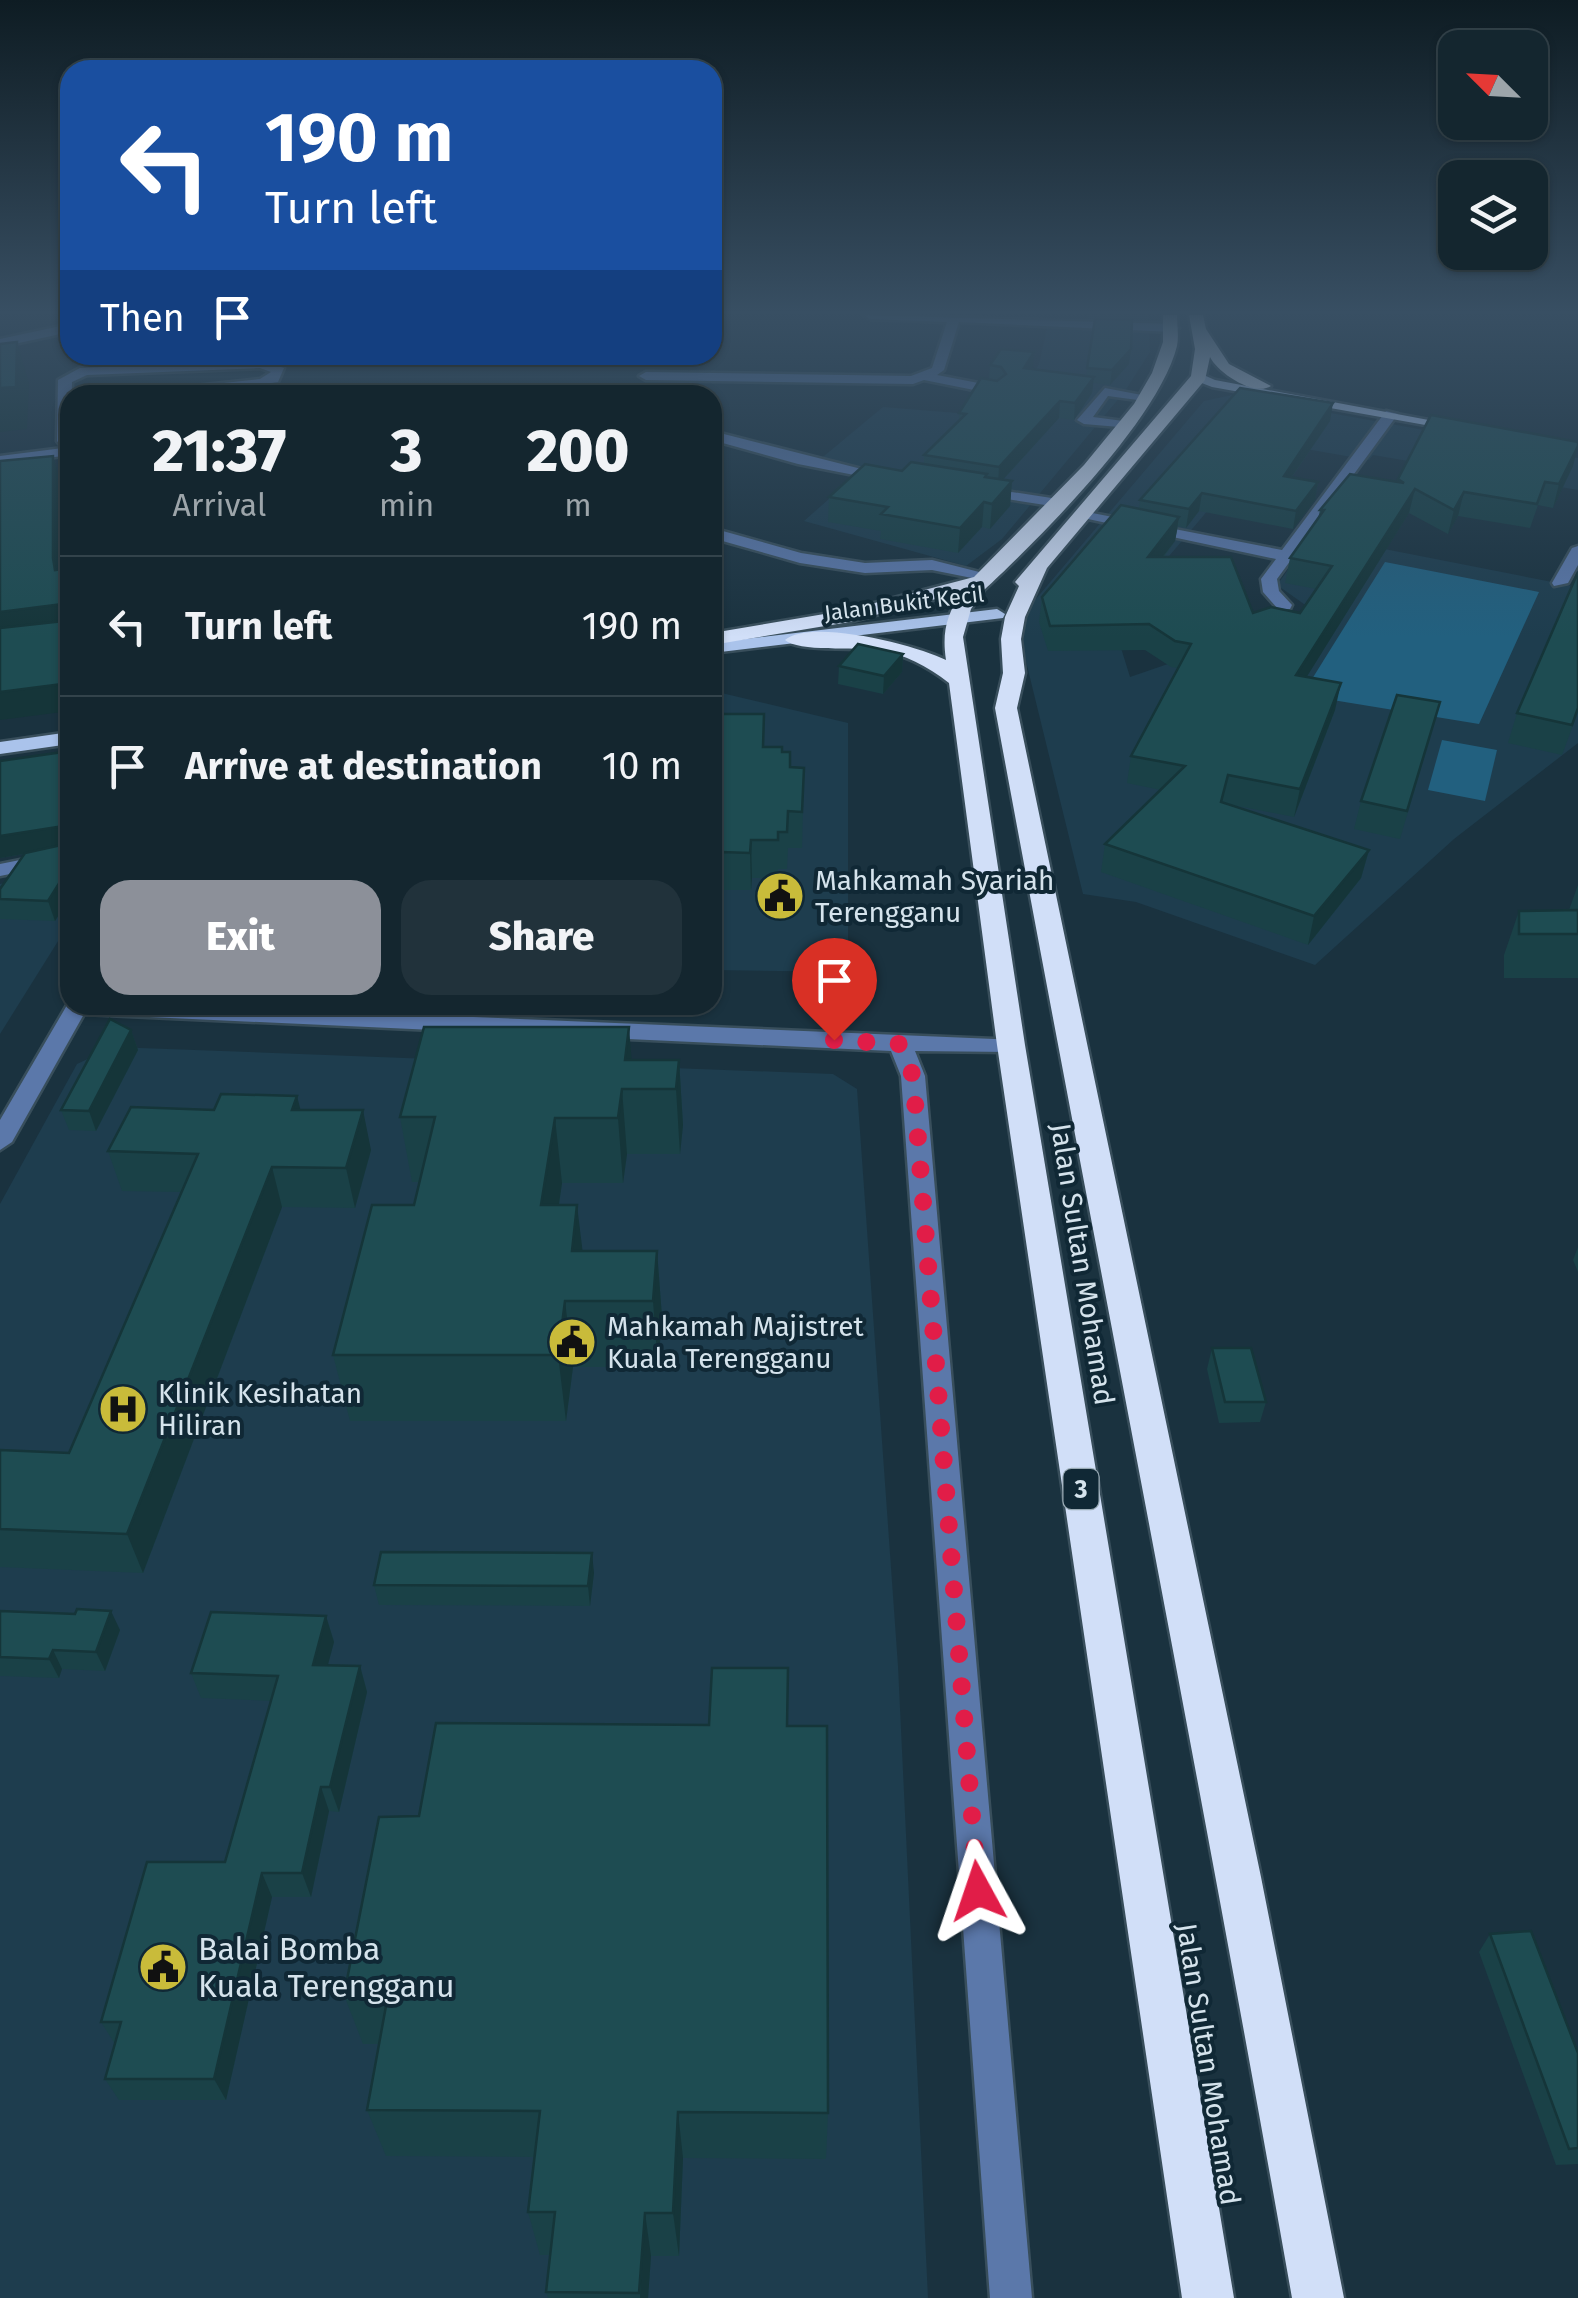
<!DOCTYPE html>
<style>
body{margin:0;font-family:"Fira Sans",sans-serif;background:#21323b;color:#f1f3f6;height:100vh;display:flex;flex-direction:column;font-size:38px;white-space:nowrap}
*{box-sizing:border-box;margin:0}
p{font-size:32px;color:#9da5aa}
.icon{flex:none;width:55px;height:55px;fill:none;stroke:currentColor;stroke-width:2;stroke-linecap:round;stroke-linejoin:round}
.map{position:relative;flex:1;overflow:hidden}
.panel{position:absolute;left:60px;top:385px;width:662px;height:630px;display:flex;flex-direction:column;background:#14262f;border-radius:30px;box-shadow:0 2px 8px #0004,0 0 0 2px #33434b}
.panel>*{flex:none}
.guide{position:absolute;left:60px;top:60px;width:662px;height:305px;border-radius:30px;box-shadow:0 2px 8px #0004,0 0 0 2px #33434b;background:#1a4fa0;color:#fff;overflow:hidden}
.needle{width:65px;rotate:294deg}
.controls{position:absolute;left:1438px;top:30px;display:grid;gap:20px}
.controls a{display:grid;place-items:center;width:110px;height:110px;border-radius:20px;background:#14262f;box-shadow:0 2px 8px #0004,0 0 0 2px #33434b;font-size:50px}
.pin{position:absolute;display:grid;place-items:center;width:85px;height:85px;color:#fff;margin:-102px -42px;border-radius:50% 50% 50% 0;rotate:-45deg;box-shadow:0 0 10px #0007}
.pin .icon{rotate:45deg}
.me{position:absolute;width:110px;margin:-55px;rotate:355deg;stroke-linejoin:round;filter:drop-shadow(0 0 8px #0008)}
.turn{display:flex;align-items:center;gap:35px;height:210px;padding:0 40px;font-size:45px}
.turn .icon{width:130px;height:130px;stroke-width:2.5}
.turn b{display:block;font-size:70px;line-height:85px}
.then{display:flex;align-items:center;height:95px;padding:0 40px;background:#0003;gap:20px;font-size:38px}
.eta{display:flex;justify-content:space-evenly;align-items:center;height:170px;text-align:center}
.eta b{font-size:60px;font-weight:800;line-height:70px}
.action{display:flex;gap:20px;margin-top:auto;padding:20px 40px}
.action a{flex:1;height:115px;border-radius:30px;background:#8c9099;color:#fff;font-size:40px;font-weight:800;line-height:115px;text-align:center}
.action a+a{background:#21323b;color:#f1f3f6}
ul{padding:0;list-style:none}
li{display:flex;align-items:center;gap:30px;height:140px;padding:0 40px;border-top:2px solid #33434b}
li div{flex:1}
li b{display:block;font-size:38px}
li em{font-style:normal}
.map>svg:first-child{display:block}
.built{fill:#1e3d4e}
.green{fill:#22607f}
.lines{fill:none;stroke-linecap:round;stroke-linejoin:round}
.minor-casing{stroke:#384e5b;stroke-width:5}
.major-casing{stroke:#384e5b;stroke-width:5}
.highway-casing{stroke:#384e5b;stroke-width:5}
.minor{fill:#5b78aa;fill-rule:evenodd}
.major{fill:#aac3eb;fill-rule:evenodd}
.highway{fill:#d1dff8;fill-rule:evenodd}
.wall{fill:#1a4147}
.shaded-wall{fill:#153539}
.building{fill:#1e4c52;stroke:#153539;stroke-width:2.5}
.route{stroke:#e11d48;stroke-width:18;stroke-dasharray:0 32.4}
.labels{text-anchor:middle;stroke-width:8;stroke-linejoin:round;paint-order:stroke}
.far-street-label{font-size:22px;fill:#d5e3ec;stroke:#102835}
.shield{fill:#102835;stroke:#9aabb5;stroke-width:2.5}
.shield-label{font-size:25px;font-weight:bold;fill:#d5e3ec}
.poi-label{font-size:28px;fill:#d5e3ec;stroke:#102835;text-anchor:start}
.street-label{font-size:28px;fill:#d5e3ec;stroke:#102835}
.near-poi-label{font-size:32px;fill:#d5e3ec;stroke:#102835;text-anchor:start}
</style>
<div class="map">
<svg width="1578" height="2298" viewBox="0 0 1578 2298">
<rect width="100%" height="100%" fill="#1a323f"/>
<g class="built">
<polygon points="1087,315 1148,315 1150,352 1125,391 1002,539 966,566 804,521 855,476 812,466 883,407 1007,417 1039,364 1049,320 1087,321"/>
<polygon points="1232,395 1578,458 1578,490 1373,455 1369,460 1266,442 1113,622 1130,677 1290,622 1311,609 1277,585 1313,535 1578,587 1578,743 1454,839 1315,965 1136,902 1083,894 1020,637 1024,618 1035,600 1204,401"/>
<polygon points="713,691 848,723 848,972 713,970"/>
<polygon points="70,869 70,922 0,1034 0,884"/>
<polygon points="113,1047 833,1074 857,1089 898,1666 928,2298 0,2298 0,1204 77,1064"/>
</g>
<g class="green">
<polygon points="1385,562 1539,592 1479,724 1302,695"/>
<polygon points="1442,740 1497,750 1485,801 1428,790"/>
</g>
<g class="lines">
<g class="minor-casing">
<g id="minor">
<polygon points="864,315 1173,324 1179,328 1173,332 959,322 944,370 937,375 999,387 1001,390 994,394 924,380 913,384 646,380 639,376 646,372 911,376 932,368 947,322 870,319"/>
<polygon points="70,324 70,332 0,347 0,339"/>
<polygon points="261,360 284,368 278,382 186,395 142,395 149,391 260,379 271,372 260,368 87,375 72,382 70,455 0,464 0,456 63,448 57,441 58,380 80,368"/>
<polygon points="1105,388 1152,397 1145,401 1108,396 1093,417 1131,422 1131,428 1084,424 1077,420"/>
<polygon points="1386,411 1398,414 1277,579 1279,591 1292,605 1290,609 1278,609 1263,592 1261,579 1276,559 1074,516 1082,511 1282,550"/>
<polygon points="712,431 897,478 890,482 798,464 712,440"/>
<polygon points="979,487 1058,499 1065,503 1058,507 974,494 974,488"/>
<polygon points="712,528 801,553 865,563 932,560 995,576 987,581 932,570 865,573 800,563 712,538"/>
<polygon points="1578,546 1578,565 1568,583 1554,586 1552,583 1572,548"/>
<polygon points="70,850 70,862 0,876 0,864"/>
<polygon points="70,1000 70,1005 188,1005 1019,1040 1023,1045 1011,1052 915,1051 925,1076 1032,2298 990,2298 901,1076 891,1051 84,1014 12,1142 0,1150 0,1120"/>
</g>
</g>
<g class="major-casing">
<g id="major">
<polygon points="1199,373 1215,380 1466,427 1459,431 1212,387 1194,380 1194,374"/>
<polygon points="997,609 1005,614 1003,618 712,653 712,643"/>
<polygon points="70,732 70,744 0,754 0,742"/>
</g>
</g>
<g class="highway-casing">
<g id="highway">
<path d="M1163,315H1177C1177,325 1179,336 1177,346C1159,419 1040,538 984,590L971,609L963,637L1025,1045L1234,2298H1182L997,1045L949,683C927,666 905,654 878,650C856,647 798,652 785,640C810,618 917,645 946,660C942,633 946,615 962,592L849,622L712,645V633L848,610L974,577L1084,465L1134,404L1152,373L1163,342Z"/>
<path d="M1189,315H1203L1206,329L1229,364L1271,386C1254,397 1218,373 1210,357L1205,380L1047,568L1025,617L1021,639L1025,673L1017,708L1261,1877L1344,2298H1292C1198,1767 1093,1238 995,708L1003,673L1001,639L1005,617L1019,586L1015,582L1191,376L1195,349Z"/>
</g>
</g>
<use href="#minor" class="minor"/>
<use href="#major" class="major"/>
<use href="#highway" class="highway"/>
</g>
<g class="wall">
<polygon points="1099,315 1132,315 1131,319 1099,318"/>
<polygon points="1095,319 1129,364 1110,385 1093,383 1092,393 1074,420 1059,418 1003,480 1012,481 1010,506 990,529 982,527 958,553 880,539 881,531 828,522 829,497 924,464 924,455 959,421 959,413 989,380 990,365 1086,376"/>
<polygon points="1330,421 1292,477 1318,482 1315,500 1293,529 1199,511 1186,528 1178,526 1175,541 1164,557 1253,613 1300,613 1316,589 1285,583 1290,558 1318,519 1320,510 1397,482 1398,479 1573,466 1553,508 1538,505 1530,528 1458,516 1448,534 1409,513 1306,677 1335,710 1294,817 1223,803 1369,850 1361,878 1308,945 1101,872 1105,844 1161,790 1127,783 1131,756 1178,668 1171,667 1145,650 1048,651 1039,622 1042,597 1139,509 1140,500"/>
<polygon points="1578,572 1578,712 1562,755 1508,743 1517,713"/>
<polygon points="903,654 902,672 883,694 838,684 839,666"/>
<polygon points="712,714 765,747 782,752 790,767 804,768 802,848 788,848 787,869 778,869 778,878 752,878 751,890 723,890"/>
<polygon points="1432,730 1400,839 1354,829 1361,801"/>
<polygon points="70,751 70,897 55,921 0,919 0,889 24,854 0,858 0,761"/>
<polygon points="1578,885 1578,978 1504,978 1504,955 1519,911 1569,910"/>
<polygon points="131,1030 138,1050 96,1131 69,1130 61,1110"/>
<polygon points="632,1060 679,1060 683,1125 680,1154 627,1154 623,1183 562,1183 559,1205 582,1251 657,1251 662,1317 658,1367 573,1367 566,1421 350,1421 333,1355 414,1205 419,1182 412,1182 400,1117"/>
<polygon points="214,1110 300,1110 371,1150 355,1208 282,1207 143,1573 0,1567 0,1450 69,1453 181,1192 122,1191 108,1151"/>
<polygon points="1578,1247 1578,1272 1573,1260"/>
<polygon points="1212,1348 1266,1402 1260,1422 1219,1423 1207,1369"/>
<polygon points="594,1573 590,1606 379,1605 374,1585"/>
<polygon points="0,1611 120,1630 105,1671 62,1669 59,1678 0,1676"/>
<polygon points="326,1616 334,1642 327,1666 360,1666 367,1692 339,1812 329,1811 311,1897 272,1897 226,2100 119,2100 105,2079 115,2044 101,2022 225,1862 271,1701 201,1698 191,1673"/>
<polygon points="788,1726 828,2113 826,2159 683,2158 679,2256 651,2256 648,2298 548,2298 546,2292 550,2255 540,2255 528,2212 534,2157 386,2156 367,2110 379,2044 363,2044 344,1995 419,1816"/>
<polygon points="1490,1934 1578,2053 1578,2164 1556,2165 1479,1952"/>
</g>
<g class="shaded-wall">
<polygon points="17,342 29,383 27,429 0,432 0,388"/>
<polygon points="1131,349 1129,364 1110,385 1112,370"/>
<polygon points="1034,352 1033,368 1023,385 1024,368"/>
<polygon points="1094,377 1092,393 1074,420 1075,403"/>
<polygon points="1060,401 1059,418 998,485 999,467"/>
<polygon points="1333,403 1330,421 1280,494 1284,476"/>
<polygon points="1578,446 1573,466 1553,508 1559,484"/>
<polygon points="53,456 60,480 60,583 63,595 53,558"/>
<polygon points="1012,481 1010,506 990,529 992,504"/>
<polygon points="1318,482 1315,500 1293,529 1296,511"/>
<polygon points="1415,489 1409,513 1291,702 1296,675"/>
<polygon points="1464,492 1458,516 1448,534 1454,510"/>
<polygon points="1202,493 1199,511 1186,528 1189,509"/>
<polygon points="984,502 982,527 958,553 960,528"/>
<polygon points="1179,517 1175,541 1144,581 1148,557"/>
<polygon points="62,604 70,630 0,639 0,612"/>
<polygon points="903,654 902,672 883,694 884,676"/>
<polygon points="70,683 70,711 0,720 0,692"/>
<polygon points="1341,683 1335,710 1294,817 1300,789"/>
<polygon points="70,781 70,842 63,782"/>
<polygon points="63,826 69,846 0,858 0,836"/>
<polygon points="751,840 752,878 751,890 750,853"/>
<polygon points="1369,850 1361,878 1308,945 1314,916"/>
<polygon points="722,852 723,890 712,963 712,916"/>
<polygon points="70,866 70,897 55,921 48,901"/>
<polygon points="629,1027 634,1089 625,1060"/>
<polygon points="131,1030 138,1050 96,1131 89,1111"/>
<polygon points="679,1060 683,1125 680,1154 676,1089"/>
<polygon points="622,1089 627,1154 623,1183 618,1118"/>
<polygon points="297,1096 307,1135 292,1110"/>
<polygon points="363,1110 371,1150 355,1208 346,1168"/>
<polygon points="555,1118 562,1183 549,1271 541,1205"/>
<polygon points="272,1167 282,1207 143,1573 127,1534"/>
<polygon points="577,1205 585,1271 572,1251"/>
<polygon points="657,1251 662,1317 658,1367 653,1301"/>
<polygon points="565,1301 573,1367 566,1421 558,1355"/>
<polygon points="592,1553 594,1573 590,1606 588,1586"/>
<polygon points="111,1611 120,1630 105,1671 96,1652"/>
<polygon points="326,1616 334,1642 321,1691 313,1665"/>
<polygon points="53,1650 62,1669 59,1678 49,1659"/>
<polygon points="360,1666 367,1692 339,1812 330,1787"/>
<polygon points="321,1787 329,1811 311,1897 302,1873"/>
<polygon points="262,1873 272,1897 226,2100 214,2079"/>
<polygon points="678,2112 683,2158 679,2256 673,2213"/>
<polygon points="645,2213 651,2256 648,2298 640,2298"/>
</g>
<g class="building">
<polygon points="1095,319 1132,320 1131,349 1112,370 1087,368"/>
<polygon points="17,342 16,387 0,388 0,344"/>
<polygon points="1001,349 1034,352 1024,368 1094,377 1075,403 1060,401 999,467 924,455 966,414 959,413 981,378 997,381 1006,374 1001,367 990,365"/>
<polygon points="1240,388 1333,403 1284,476 1318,482 1296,511 1202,493 1189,509 1140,500"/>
<polygon points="1431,415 1578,442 1578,446 1559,484 1545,482 1537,504 1464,492 1454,510 1415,489 1296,675 1341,683 1300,789 1228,775 1221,802 1369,850 1314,916 1105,844 1185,766 1131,756 1191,644 1175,641 1149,624 1050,626 1042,597 1121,505 1179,517 1148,557 1231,557 1253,613 1271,607 1300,613 1332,566 1290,558 1324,510 1320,510 1350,474 1404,483 1398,479"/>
<polygon points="53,456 53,558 55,570 70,568 70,683 0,692 0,628 63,621 66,608 62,604 0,612 0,461"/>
<polygon points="911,462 987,474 985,477 1012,481 992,504 984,502 960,528 881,514 888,507 829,497 865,464 902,471"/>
<polygon points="1578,572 1578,708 1572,725 1517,713"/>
<polygon points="858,644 903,654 884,676 839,666"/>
<polygon points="1397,695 1440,702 1407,811 1361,801"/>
<polygon points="712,714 764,714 763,747 782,747 782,752 790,752 790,767 804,768 802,812 788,811 787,832 778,832 778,840 751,840 750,853 722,852 712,916"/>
<polygon points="70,751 70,781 63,782 70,842 70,866 48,901 0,899 0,889 25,853 66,844 67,830 63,826 0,836 0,761"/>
<polygon points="1578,910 1578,934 1519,934 1519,911"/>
<polygon points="110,1019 131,1030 89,1111 61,1110"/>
<polygon points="424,1027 629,1027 625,1060 679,1060 676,1089 622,1089 618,1118 555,1118 541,1205 577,1205 572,1251 657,1251 653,1301 565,1301 558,1355 333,1355 372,1205 414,1205 435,1117 400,1117"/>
<polygon points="221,1094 297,1096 292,1110 363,1110 346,1168 272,1167 127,1534 0,1529 0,1450 69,1453 198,1154 108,1151 131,1107 214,1110"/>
<polygon points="1212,1348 1251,1348 1266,1402 1225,1402"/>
<polygon points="381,1552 592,1553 588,1586 374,1585"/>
<polygon points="77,1609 111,1611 96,1652 53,1650 49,1659 0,1657 0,1611 75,1614"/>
<polygon points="211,1612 326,1616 313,1665 360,1666 330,1787 321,1787 302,1873 262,1873 214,2079 105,2079 121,2022 101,2022 147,1862 225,1862 278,1676 191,1673"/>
<polygon points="712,1668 788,1668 787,1726 827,1726 828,2113 678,2112 673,2213 645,2213 639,2293 546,2292 555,2212 528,2212 540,2111 367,2110 388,1995 344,1995 379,1817 419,1816 436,1723 709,1725"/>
<polygon points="1531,1931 1578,2053 1578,2148 1569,2149 1490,1934"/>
</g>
<linearGradient id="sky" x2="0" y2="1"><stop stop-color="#0e1c23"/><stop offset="0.49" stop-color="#384f63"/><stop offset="1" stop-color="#384f63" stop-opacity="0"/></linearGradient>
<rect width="1578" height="637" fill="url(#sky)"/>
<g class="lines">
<polyline class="route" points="834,1040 900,1044 913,1076 978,1891"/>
</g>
<defs>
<g id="civic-disc" transform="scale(2.5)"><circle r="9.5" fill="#c9bb3a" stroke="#102835"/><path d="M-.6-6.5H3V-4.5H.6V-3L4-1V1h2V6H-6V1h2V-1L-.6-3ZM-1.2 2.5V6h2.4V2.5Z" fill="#111"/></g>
<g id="hospital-disc" transform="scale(2.5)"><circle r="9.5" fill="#c9bb3a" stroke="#102835"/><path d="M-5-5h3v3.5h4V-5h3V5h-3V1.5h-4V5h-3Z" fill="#111"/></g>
</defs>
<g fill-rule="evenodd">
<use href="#civic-disc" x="780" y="896"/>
<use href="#civic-disc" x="572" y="1342"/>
<use href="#hospital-disc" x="123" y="1409"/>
<use href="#civic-disc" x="163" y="1967"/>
</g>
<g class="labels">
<g class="far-street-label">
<text transform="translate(904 603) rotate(-7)" y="8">Jalan Bukit Kecil</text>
</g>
<rect class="shield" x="1063.5" y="1469" width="35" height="40" rx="8"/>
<g class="shield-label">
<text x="1081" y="1498">3</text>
</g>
<g class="poi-label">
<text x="815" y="890">Mahkamah Syariah<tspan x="815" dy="32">Terengganu</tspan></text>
<text x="607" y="1336">Mahkamah Majistret<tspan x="607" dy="32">Kuala Terengganu</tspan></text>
<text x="158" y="1403">Klinik Kesihatan<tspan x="158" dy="32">Hiliran</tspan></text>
</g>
<g class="street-label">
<text transform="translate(1083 1264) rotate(81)" y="10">Jalan Sultan Mohamad</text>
<text transform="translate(1209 2064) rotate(81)" y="10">Jalan Sultan Mohamad</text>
</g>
<g class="near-poi-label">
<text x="198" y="1960">Balai Bomba<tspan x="198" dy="37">Kuala Terengganu</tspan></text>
</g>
</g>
</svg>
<div class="controls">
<a><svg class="needle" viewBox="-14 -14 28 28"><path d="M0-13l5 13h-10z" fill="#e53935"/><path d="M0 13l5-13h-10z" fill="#9da5aa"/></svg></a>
<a><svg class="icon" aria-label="layers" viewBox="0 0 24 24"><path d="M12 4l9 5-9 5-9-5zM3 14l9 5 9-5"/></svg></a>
</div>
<div class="pin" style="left:834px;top:1040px;background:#d93025"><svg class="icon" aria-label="arrive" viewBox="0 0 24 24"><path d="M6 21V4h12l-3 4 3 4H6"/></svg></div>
<svg class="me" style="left:978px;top:1891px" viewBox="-20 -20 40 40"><path d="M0-17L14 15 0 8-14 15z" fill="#e11d48" stroke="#fff" stroke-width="4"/></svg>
<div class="guide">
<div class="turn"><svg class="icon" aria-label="left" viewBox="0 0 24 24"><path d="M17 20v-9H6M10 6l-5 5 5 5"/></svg><div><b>190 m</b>Turn left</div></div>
<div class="then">Then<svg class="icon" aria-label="arrive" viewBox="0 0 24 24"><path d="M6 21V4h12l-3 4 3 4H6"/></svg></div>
</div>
<section class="panel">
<div class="eta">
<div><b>21:37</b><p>Arrival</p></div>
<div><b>3</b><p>min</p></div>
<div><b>200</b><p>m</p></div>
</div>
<ul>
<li><svg class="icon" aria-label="left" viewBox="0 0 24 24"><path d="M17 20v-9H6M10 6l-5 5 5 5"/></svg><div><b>Turn left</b></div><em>190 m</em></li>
<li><svg class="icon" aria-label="arrive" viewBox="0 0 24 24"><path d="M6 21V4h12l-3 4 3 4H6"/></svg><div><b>Arrive at destination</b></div><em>10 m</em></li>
</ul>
<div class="action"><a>Exit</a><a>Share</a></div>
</section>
</div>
